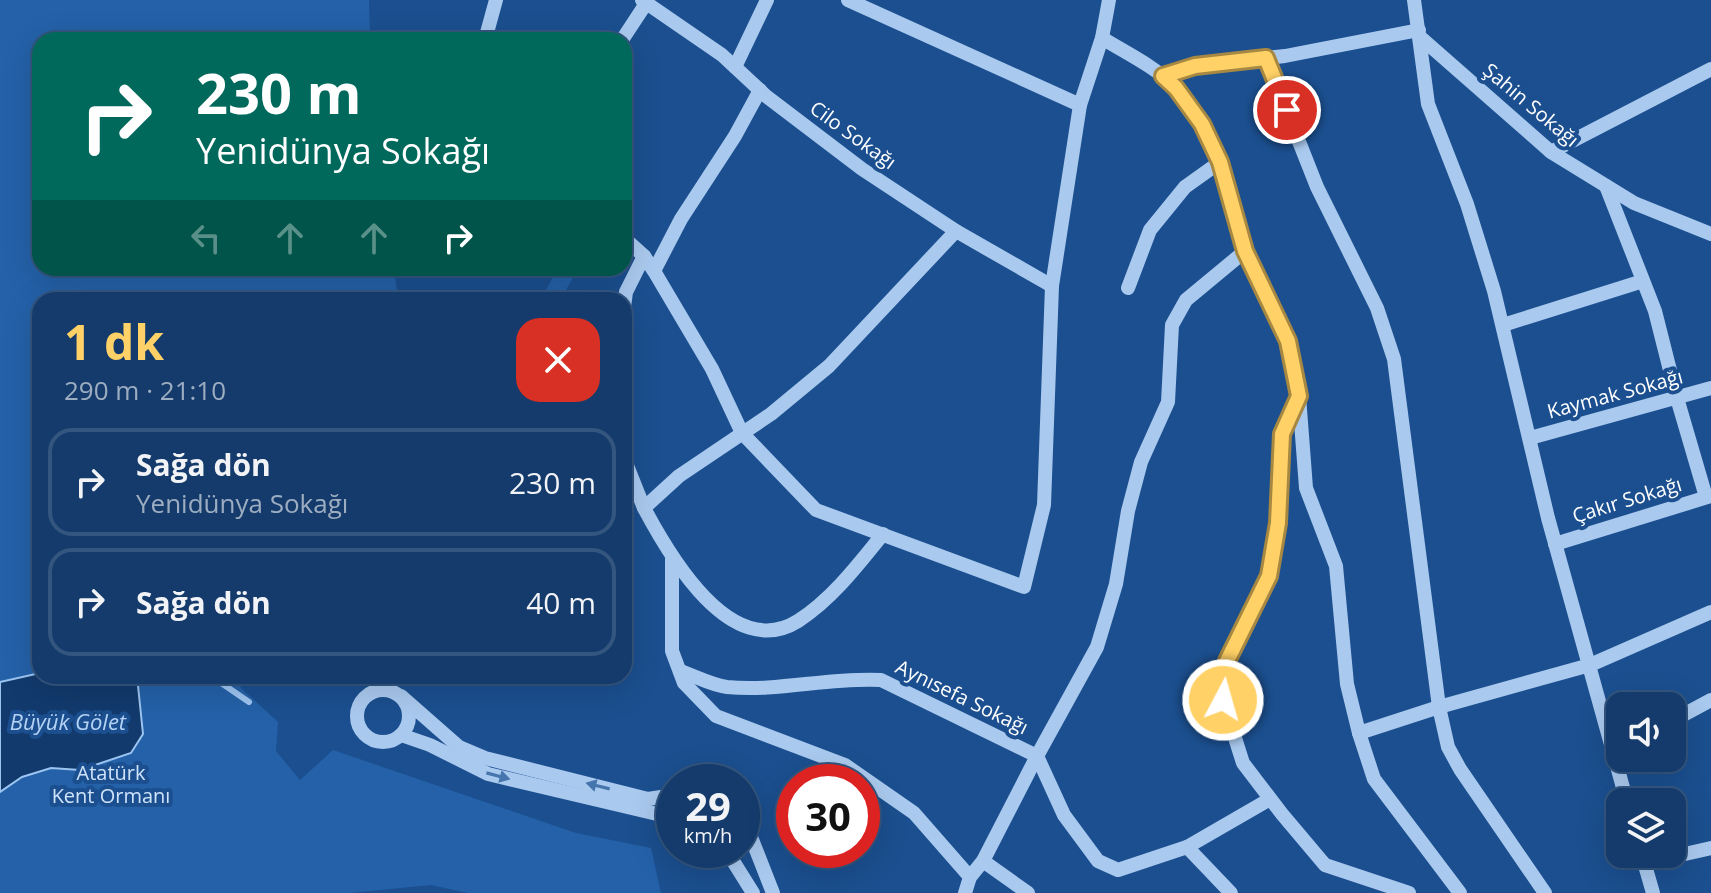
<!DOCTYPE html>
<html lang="tr">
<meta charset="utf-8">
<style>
body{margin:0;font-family:"Open Sans",sans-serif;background:#214673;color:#f1f3f6;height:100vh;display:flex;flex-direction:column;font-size:30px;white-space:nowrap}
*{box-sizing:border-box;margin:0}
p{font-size:26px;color:#9dadc1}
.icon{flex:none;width:44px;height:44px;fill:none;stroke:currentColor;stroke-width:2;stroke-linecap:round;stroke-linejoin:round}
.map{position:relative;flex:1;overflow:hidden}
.sheet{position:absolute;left:32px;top:292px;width:600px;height:392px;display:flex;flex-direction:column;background:#143b6b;border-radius:24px;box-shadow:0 8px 32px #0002,0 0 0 2px #33557e}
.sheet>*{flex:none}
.banner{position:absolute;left:32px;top:32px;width:600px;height:244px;border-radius:24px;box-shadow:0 8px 32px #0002,0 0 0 2px #33557e;background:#00695c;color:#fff;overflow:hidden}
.fabs{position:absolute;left:1606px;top:692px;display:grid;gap:16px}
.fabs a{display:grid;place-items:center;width:80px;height:80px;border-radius:16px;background:#143b6b;box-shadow:0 8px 32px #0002,0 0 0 2px #33557e;font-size:40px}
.speed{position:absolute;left:656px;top:764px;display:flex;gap:16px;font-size:40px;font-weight:700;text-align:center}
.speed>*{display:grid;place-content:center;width:104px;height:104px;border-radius:50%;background:#143b6b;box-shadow:0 8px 32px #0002,0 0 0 2px #33557e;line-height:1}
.speed small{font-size:20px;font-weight:400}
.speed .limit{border:12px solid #d22;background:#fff;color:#111}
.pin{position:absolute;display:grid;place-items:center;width:68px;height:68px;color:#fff;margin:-34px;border:4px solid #fff;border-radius:50%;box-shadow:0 2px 8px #0007}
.me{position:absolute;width:88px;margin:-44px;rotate:6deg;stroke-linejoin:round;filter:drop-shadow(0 0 6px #0008)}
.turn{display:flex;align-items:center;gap:28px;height:168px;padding:0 32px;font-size:36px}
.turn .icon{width:104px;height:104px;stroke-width:2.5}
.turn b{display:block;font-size:56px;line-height:68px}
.lanes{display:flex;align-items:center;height:76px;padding:0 32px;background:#0003;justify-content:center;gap:40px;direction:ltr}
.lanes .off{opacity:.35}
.round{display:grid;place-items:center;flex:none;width:84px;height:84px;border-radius:24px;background:#214673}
.headline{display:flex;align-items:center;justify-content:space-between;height:136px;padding:0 32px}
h1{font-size:48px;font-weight:700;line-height:60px;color:#ffd166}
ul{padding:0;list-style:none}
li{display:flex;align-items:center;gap:24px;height:108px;margin:0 16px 12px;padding:0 16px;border:4px solid #33557e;border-radius:24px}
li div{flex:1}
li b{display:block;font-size:30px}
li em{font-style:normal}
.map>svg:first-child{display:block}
.green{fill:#2461a8}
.water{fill:#123a6d;stroke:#9cc4f0;stroke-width:2}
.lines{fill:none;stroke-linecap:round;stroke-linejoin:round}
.stream{stroke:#9cc4f0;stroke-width:6}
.minor{stroke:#a9c9ee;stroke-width:14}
.oneway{fill:#4674ac}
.route-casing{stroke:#a68842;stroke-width:20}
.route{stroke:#ffd166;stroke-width:14}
.labels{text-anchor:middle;stroke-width:8;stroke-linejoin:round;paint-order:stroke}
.street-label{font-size:20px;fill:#fff;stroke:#1b4f8f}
.park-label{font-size:20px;fill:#cfe3fa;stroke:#1b4f8f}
.water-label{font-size:22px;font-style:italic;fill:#b5d3f5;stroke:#1b4f8f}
</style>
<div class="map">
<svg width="1711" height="893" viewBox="0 0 1711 893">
<rect width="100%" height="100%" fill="#1b4f8f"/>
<g class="green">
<polygon points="0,0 369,0 370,40 40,40 40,268 394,268 398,300 40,300 40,676 258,676 240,687 278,722 276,751 300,780 333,750 576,833 651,848 661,893 468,893 431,885 350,893 0,893"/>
<polygon points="556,271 573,278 560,300 541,300"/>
</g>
<polygon class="water" points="40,673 40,676 137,676 143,734 131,753 80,770 51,768 22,777 0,792 0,682"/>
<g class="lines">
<polyline class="stream" points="211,676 249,702"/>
<g class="minor">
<polyline points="642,0 722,55 766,96 862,169 956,231 1052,286"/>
<path d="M848,0L1080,105L1102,38C1126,53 1154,66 1174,86C1217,130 1228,195 1245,251L1186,300L1172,325L1168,402L1141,462L1128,511L1116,584L1097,647L1037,756L983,861L970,877L965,893"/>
<polyline points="1414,0 1428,104 1467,204 1494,291 1548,518 1627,802"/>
<polyline points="1420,37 1551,152 1634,203 1711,234"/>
<polyline points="1102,38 1109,0"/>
<polyline points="485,40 496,0"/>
<polyline points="622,40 647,2"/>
<polyline points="1266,58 1317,187 1377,308 1394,359 1439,707 1590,665 1711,612"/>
<polyline points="735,67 767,0"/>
<polyline points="1163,76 1195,66 1285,56 1419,30"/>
<polyline points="1551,152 1711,69"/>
<polyline points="1606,186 1655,311 1677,398 1706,497"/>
<polyline points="624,238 644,256 654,271 712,369 742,433 816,510 1024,587 1044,505 1052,286 1080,105"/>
<polyline points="1245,251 1288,341 1299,396 1306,488 1336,566 1347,684 1359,733 1439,707 1448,747 1460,769 1545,893"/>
<polyline points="654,271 681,219 735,136 760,90"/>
<polyline points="1128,288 1150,230 1185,187 1220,162"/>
<polyline points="624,307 626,292 644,256"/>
<polyline points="1503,325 1643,281"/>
<polyline points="1298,400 1282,434 1278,523 1269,576 1227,661 1223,700 1243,763 1282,814 1325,865 1409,893"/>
<polyline points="1530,438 1711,388"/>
<polyline points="624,458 644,508"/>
<path d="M883,534C858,565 832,599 798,621C731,663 669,555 644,508L679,476L771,414L829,366L956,231"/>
<polyline points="1555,544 1711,496"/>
<polyline points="672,559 672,651 684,683 716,716 845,765 914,813 970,877"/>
<path d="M680,671C695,676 711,685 727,687C778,692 830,677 881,680L1037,756L1064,815L1098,861L1118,870L1187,847L1231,893"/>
<circle cx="383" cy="716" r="26"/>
<polyline points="401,696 459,747 485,758 648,799 674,795"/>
<polyline points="1672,721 1711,700"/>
<polyline points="1359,733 1374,779 1460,893"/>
<polyline points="401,735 430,745 488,774 674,818"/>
<polyline points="742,814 773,893"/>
<polyline points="1187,847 1270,799"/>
<polyline points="723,850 733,861 753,893"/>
<polyline points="1642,855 1653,893"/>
<polyline points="983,861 1028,893"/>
<polyline points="1645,863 1711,848"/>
</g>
</g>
<defs><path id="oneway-solid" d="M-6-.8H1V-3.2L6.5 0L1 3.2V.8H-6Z" transform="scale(2)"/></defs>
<g class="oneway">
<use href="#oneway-solid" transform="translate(498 776) rotate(15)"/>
<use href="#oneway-solid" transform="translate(598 786) rotate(-166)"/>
</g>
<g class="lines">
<g class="route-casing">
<polyline id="route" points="1223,700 1227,661 1269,576 1278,523 1282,434 1299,396 1288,341 1245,251 1220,162 1202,124 1176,88 1163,76 1195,66 1266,58 1287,110"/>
</g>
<use href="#route" class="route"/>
</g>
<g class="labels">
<g class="street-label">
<text transform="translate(1531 105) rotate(40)" y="7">Şahin Sokağı</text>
<text transform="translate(853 135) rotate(36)" y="7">Cilo Sokağı</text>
<text transform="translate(1615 394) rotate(-15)" y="7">Kaymak Sokağı</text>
<text transform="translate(1627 500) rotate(-17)" y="7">Çakır Sokağı</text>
<text transform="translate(962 697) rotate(26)" y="7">Aynısefa Sokağı</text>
</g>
<g class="park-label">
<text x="111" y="780">Atatürk<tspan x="111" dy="23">Kent Ormanı</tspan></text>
</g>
<g class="water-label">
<text x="68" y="730">Büyük Gölet</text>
</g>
</g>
</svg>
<div class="fabs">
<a><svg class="icon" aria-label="sound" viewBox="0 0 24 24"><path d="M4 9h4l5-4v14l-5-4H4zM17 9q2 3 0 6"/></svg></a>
<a><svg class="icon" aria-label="layers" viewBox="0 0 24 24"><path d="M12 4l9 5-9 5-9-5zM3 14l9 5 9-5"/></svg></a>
</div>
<div class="speed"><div>29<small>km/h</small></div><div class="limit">30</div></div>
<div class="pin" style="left:1287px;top:110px;background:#d93025"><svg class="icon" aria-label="arrive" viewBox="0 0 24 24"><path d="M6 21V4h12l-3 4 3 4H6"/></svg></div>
<svg class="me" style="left:1223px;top:700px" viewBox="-20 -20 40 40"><circle r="17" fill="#ffd166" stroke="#fff" stroke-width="3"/><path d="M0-11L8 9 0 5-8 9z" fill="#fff"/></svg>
<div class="banner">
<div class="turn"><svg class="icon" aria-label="right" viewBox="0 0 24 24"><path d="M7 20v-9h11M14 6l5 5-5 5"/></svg><div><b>230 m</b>Yenidünya Sokağı</div></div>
<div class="lanes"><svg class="icon off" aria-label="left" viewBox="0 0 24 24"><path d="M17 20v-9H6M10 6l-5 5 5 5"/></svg><svg class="icon off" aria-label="ahead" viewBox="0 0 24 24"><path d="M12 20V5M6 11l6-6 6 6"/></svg><svg class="icon off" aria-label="ahead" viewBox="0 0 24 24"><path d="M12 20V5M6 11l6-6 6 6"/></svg><svg class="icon" aria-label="right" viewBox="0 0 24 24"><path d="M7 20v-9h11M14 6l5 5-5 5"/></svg></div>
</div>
<section class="sheet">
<div class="headline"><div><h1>1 dk</h1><p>290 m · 21:10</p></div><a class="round" style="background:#d93025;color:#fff"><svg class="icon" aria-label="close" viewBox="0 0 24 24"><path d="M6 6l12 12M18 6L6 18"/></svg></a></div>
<ul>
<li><svg class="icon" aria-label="right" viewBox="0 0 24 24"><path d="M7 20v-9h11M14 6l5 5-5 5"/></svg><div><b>Sağa dön</b><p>Yenidünya Sokağı</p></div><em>230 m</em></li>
<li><svg class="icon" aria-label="right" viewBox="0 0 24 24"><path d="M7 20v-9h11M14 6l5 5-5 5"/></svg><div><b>Sağa dön</b></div><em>40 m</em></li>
</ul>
</section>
</div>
